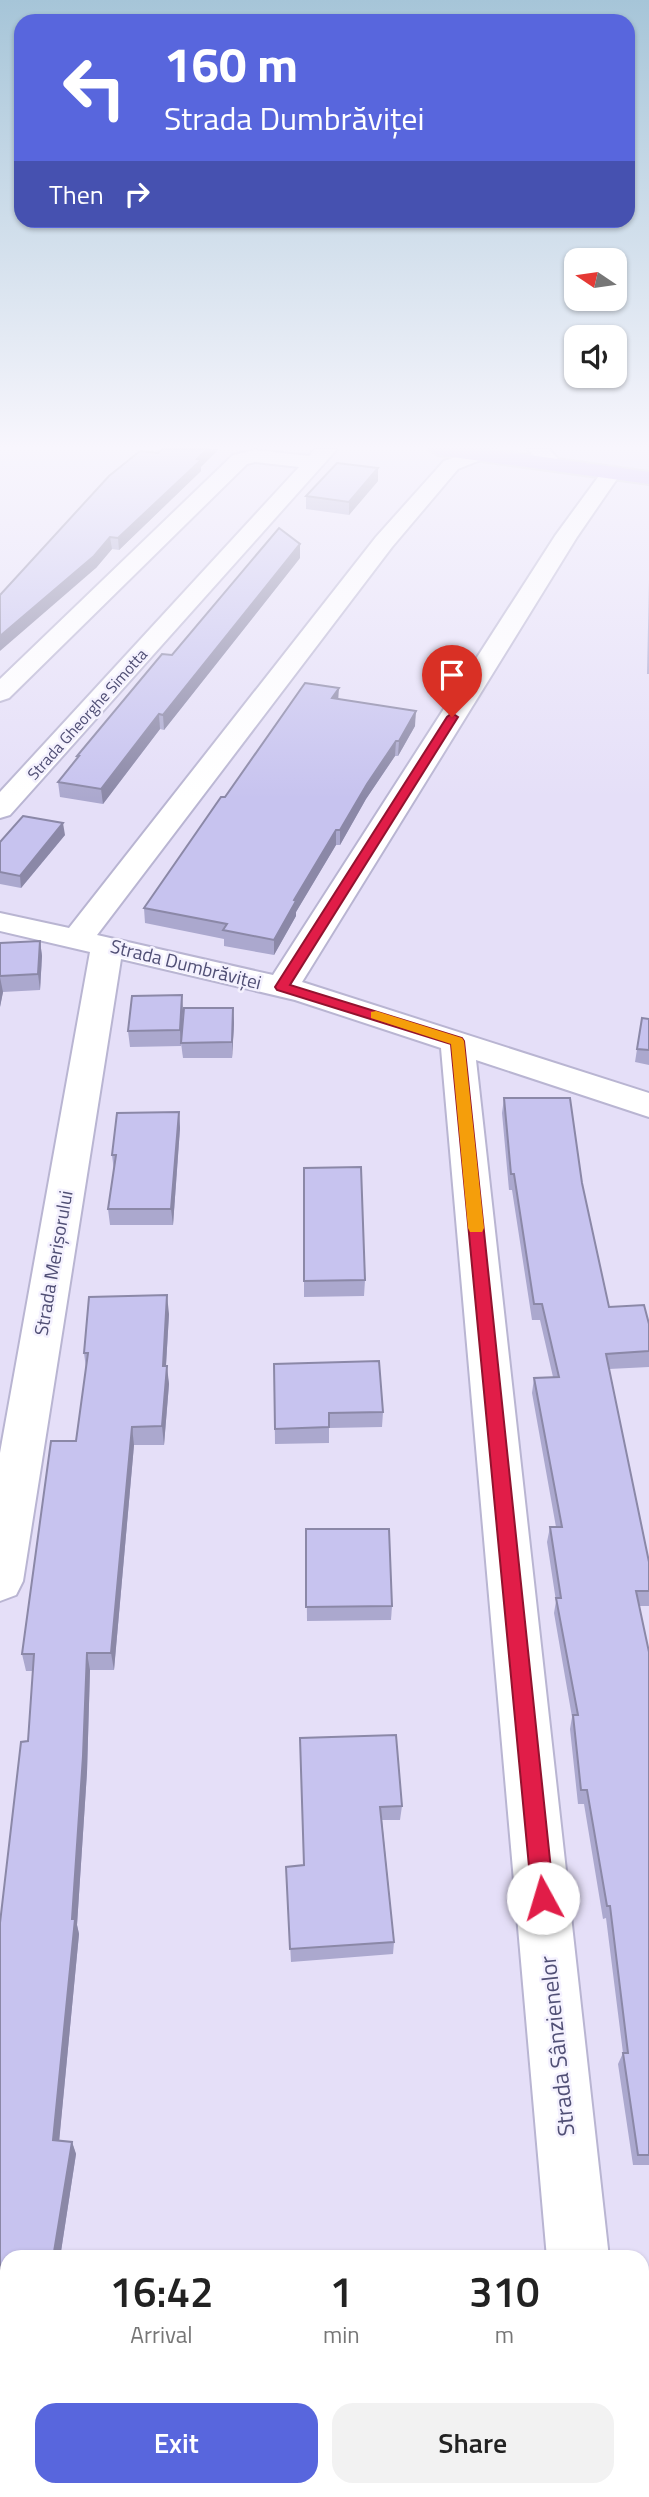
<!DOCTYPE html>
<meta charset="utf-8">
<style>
body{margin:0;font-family:"Titillium Web",sans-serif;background:#f2f2f2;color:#222;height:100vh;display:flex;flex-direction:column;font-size:26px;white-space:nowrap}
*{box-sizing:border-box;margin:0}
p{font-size:23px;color:#767676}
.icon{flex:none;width:38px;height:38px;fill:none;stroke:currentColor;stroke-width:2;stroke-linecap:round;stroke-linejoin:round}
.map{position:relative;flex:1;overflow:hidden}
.panel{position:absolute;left:0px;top:2250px;width:649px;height:247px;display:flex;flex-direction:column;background:#fff;border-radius:21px 21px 0 0;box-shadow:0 2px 5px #0004}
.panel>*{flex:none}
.banner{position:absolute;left:14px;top:14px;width:621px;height:214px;border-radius:21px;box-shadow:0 2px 5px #0004;background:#5866dd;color:#fff;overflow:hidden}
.needle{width:46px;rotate:283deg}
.tools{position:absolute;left:564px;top:248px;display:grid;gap:14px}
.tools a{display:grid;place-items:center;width:63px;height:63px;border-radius:14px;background:#fff;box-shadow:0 2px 5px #0004;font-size:35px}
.pin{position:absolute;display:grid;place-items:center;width:60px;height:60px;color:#fff;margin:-72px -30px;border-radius:50% 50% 50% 0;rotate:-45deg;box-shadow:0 0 7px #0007}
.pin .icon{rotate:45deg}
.me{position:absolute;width:77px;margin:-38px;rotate:354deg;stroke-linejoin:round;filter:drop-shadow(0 0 5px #0008)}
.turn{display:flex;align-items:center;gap:24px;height:147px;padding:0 35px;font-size:32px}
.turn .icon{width:91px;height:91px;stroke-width:2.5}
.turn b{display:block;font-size:49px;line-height:60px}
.then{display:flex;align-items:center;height:66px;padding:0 35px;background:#0003;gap:14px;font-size:26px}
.eta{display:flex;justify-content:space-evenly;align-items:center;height:119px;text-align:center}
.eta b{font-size:42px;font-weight:600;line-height:49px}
.cta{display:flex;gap:14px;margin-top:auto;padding:14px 35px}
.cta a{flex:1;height:80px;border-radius:21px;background:#5866dd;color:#fff;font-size:28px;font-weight:600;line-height:80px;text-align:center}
.cta a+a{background:#f2f2f2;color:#222}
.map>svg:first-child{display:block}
.residential{fill:#e5dff8;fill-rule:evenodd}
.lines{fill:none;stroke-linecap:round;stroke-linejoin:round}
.minor-casing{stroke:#b9b5d2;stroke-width:4}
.major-casing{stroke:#cacad6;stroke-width:4}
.minor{fill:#fff;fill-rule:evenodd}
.major{fill:#bfa7f5;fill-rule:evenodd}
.wall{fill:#aba8ce}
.shaded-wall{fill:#8b88a7}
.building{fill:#c7c3ef;stroke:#8b88a7;stroke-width:2}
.route{fill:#e11d48;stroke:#92132f;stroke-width:2}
.slow{fill:#f59e0b}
.labels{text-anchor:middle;stroke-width:5;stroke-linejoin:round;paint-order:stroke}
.far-street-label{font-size:16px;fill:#504f75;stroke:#f4f1fe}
.street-label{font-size:19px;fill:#504f75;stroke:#f4f1fe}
.near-street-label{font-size:23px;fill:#504f75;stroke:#f4f1fe}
</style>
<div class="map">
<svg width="649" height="2497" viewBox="0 0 649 2497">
<rect width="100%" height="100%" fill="#efeafb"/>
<path class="residential" d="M0,449H649V2497H0ZM7,2258H642V2490H7Z"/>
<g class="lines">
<g class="minor-casing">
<g id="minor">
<polygon points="315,449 337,449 10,815 0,818 0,792 299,467 255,462 247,464 9,698 0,701 0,679 233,455 255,450 309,456"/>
<polygon points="478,449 486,455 483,459 458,469 392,547 97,935 273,975 555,536 604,469 618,469 621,473 577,537 302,982 649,1093 649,1117 476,1060 609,2258 547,2258 441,1048 295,1000 121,959 23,1581 16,1595 0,1601 0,1453 90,952 0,931 0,913 69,928 376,537 444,461"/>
<polygon points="527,449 549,449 564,466 561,470 547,470"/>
<polygon points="0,2390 7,2392 7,2458 0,2456"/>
<polygon points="190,2490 277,2490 280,2497 192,2497"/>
<polygon points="568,2490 635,2490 636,2497 568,2497"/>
</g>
</g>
<g class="major-casing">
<polygon id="major" points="428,449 486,449 649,472 649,484 438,455"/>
</g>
<use href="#minor" class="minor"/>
<use href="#major" class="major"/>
</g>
<g class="wall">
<polygon points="201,467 201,471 119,550 112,549 96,568 0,595"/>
<polygon points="378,468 378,481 349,515 306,509 306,496"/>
<polygon points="300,558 164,730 160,729 103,804 60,797 58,782 77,759 77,756 172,655"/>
<polygon points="649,579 649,674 647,674"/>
<polygon points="338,699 415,726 398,756 395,756 366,799 340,845 336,845 296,912 296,916 274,955 224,946 224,939 145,923 144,908 225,797"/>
<polygon points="65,835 21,888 0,884 0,842"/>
<polygon points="40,941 42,956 40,990 3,992 0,1007 0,943"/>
<polygon points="233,1008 234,1023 232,1058 183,1058 181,1043"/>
<polygon points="183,1011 181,1046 130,1047 128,1031"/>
<polygon points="642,1018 649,1019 649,1065 635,1062"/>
<polygon points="504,1098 582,1183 609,1307 649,1324 649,1367 609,1369 649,1562 649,1606 639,1606 649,1652 649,2165 633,2165 618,2064 623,2053 606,1918 603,1919 584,1804 578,1804 570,1729 572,1717 554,1613 556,1601 547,1542 550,1527 556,1527 532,1393 534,1378 553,1377 540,1320 532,1320 512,1190 509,1190 502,1113"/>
<polygon points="179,1112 180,1128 173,1225 110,1225 108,1209 114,1171 112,1155"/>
<polygon points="304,1168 365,1280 364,1296 304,1297"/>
<polygon points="169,1314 166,1366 169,1384 164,1445 134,1445 114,1670 90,1670 87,1772 77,1925 79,1934 59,2141 72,2142 76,2154 60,2258 7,2258 7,2355 0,2355 0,1923 28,1741 33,1671 26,1671 22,1654 76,1441 86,1368 84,1353"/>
<polygon points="274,1364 383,1412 382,1427 329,1428 329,1443 275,1444"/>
<polygon points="306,1529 392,1606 391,1620 307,1621"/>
<polygon points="300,1738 402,1806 400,1820 382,1820 394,1942 393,1954 291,1962 286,1867 304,1865"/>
</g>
<g class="shaded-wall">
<polygon points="207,449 219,449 201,467 201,471 119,550 118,538"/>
<polygon points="378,468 378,481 349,515 349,502"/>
<polygon points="110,537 112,549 96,568 0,651 0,636"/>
<polygon points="300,544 300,558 164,730 163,715"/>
<polygon points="339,688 338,702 332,698"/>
<polygon points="416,711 415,726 398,756 399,741"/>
<polygon points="159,714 160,729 103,804 101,789"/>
<polygon points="396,741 395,756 366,799 340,845 340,830 367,784"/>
<polygon points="63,823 65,835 21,888 20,876"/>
<polygon points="336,830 336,845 296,912 296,916 274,955 274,940 294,900"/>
<polygon points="40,941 42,956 40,990 38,974"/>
<polygon points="0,977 3,992 0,1007"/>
<polygon points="182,995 183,1011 181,1046 180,1030"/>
<polygon points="233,1008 234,1023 232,1058 232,1042"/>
<polygon points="179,1112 180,1128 173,1225 171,1209"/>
<polygon points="167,1295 169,1314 165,1381 167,1366 169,1384 164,1445 162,1426 163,1366"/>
<polygon points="132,1427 134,1445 114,1670 111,1653"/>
<polygon points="87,1653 90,1670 87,1772 77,1925 79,1934 58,2153 53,2140"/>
<polygon points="72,2142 76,2154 60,2258 53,2258"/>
</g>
<g class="building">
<polygon points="162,449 207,449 197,459 201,460 118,538 110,537 94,556 0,636 0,595 109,476 140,451 158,453"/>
<polygon points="337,463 378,468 349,502 306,496"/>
<polygon points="279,528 300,544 163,715 159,714 101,789 58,782 79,756 77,756 162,654 172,655"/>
<polygon points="305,683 339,688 332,698 416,711 399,741 396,741 367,784 340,830 336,830 294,900 296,901 274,940 223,930 227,924 144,908 221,797 225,797"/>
<polygon points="23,816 63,823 20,876 0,872 0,842"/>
<polygon points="40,941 38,974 0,976 0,943"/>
<polygon points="182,995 180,1030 128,1031 132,996"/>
<polygon points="184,1008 233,1008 232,1042 181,1043"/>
<polygon points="642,1018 649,1019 649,1050 637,1049"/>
<polygon points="504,1098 570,1098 582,1183 609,1307 644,1305 649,1324 649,1351 606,1354 649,1562 649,1591 636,1591 649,1652 649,2155 638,2155 623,2053 628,2053 610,1906 607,1906 587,1790 581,1790 573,1715 578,1715 556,1598 561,1598 550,1527 562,1527 534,1378 559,1377 542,1304 534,1304 514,1174 511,1174"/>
<polygon points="179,1112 171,1209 108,1209 116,1155 112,1155 117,1113"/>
<polygon points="361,1167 365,1280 304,1281 304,1168"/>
<polygon points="167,1295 163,1366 167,1366 162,1426 132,1427 111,1653 87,1653 83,1756 72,1919 75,1919 53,2140 72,2142 53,2258 7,2258 7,2347 0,2346 0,1923 21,1742 28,1741 34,1654 22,1654 51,1441 76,1441 88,1353 84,1353 89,1297"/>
<polygon points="379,1361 383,1412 329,1413 329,1427 275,1429 274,1364"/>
<polygon points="306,1529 389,1529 392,1606 306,1607"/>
<polygon points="396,1735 402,1806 380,1807 394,1942 290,1949 286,1867 304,1865 300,1738"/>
</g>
<linearGradient id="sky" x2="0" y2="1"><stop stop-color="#a6c5d8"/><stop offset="0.56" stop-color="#f8f6fd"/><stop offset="1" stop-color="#f8f6fd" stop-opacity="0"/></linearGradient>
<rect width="649" height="799" fill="url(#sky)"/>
<polygon class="route" points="452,713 458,717 290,985 462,1038 464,1041 554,1898 550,1906 543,1909 535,1906 532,1898 451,1044 277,990 275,987 447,717"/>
<polygon class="slow" points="376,1011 462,1038 464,1041 484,1228 482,1232 470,1232 468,1228 451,1044 371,1018 371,1012"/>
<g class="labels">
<g class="far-street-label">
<text transform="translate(87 714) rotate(-48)" y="6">Strada Gheorghe Simotta</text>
</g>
<g class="street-label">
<text transform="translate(186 964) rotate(14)" y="7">Strada Dumbrăviței</text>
<text transform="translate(53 1263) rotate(-80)" y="7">Strada Merișorului</text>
</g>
<g class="near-street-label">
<text transform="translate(557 2046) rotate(-96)" y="8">Strada Sânzienelor</text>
</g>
</g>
</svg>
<div class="tools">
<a><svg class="needle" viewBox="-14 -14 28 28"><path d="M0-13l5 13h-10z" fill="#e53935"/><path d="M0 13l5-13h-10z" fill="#767676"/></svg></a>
<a><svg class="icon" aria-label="sound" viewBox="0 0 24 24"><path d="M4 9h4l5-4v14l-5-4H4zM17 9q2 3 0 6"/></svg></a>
</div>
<div class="pin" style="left:452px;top:717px;background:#d93025"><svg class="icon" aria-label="arrive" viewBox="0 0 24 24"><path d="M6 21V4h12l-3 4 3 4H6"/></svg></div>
<svg class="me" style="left:543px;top:1898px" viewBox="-20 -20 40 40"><circle r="19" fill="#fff"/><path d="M0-13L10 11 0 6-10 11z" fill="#e11d48"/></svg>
<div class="banner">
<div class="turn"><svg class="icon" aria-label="left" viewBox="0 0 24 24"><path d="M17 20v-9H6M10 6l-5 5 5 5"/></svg><div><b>160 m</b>Strada Dumbrăviței</div></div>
<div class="then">Then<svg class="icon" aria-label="right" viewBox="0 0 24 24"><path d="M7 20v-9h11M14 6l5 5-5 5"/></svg></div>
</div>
<section class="panel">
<div class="eta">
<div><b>16:42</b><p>Arrival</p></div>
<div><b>1</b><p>min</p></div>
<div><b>310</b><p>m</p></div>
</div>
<div class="cta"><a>Exit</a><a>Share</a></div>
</section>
</div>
